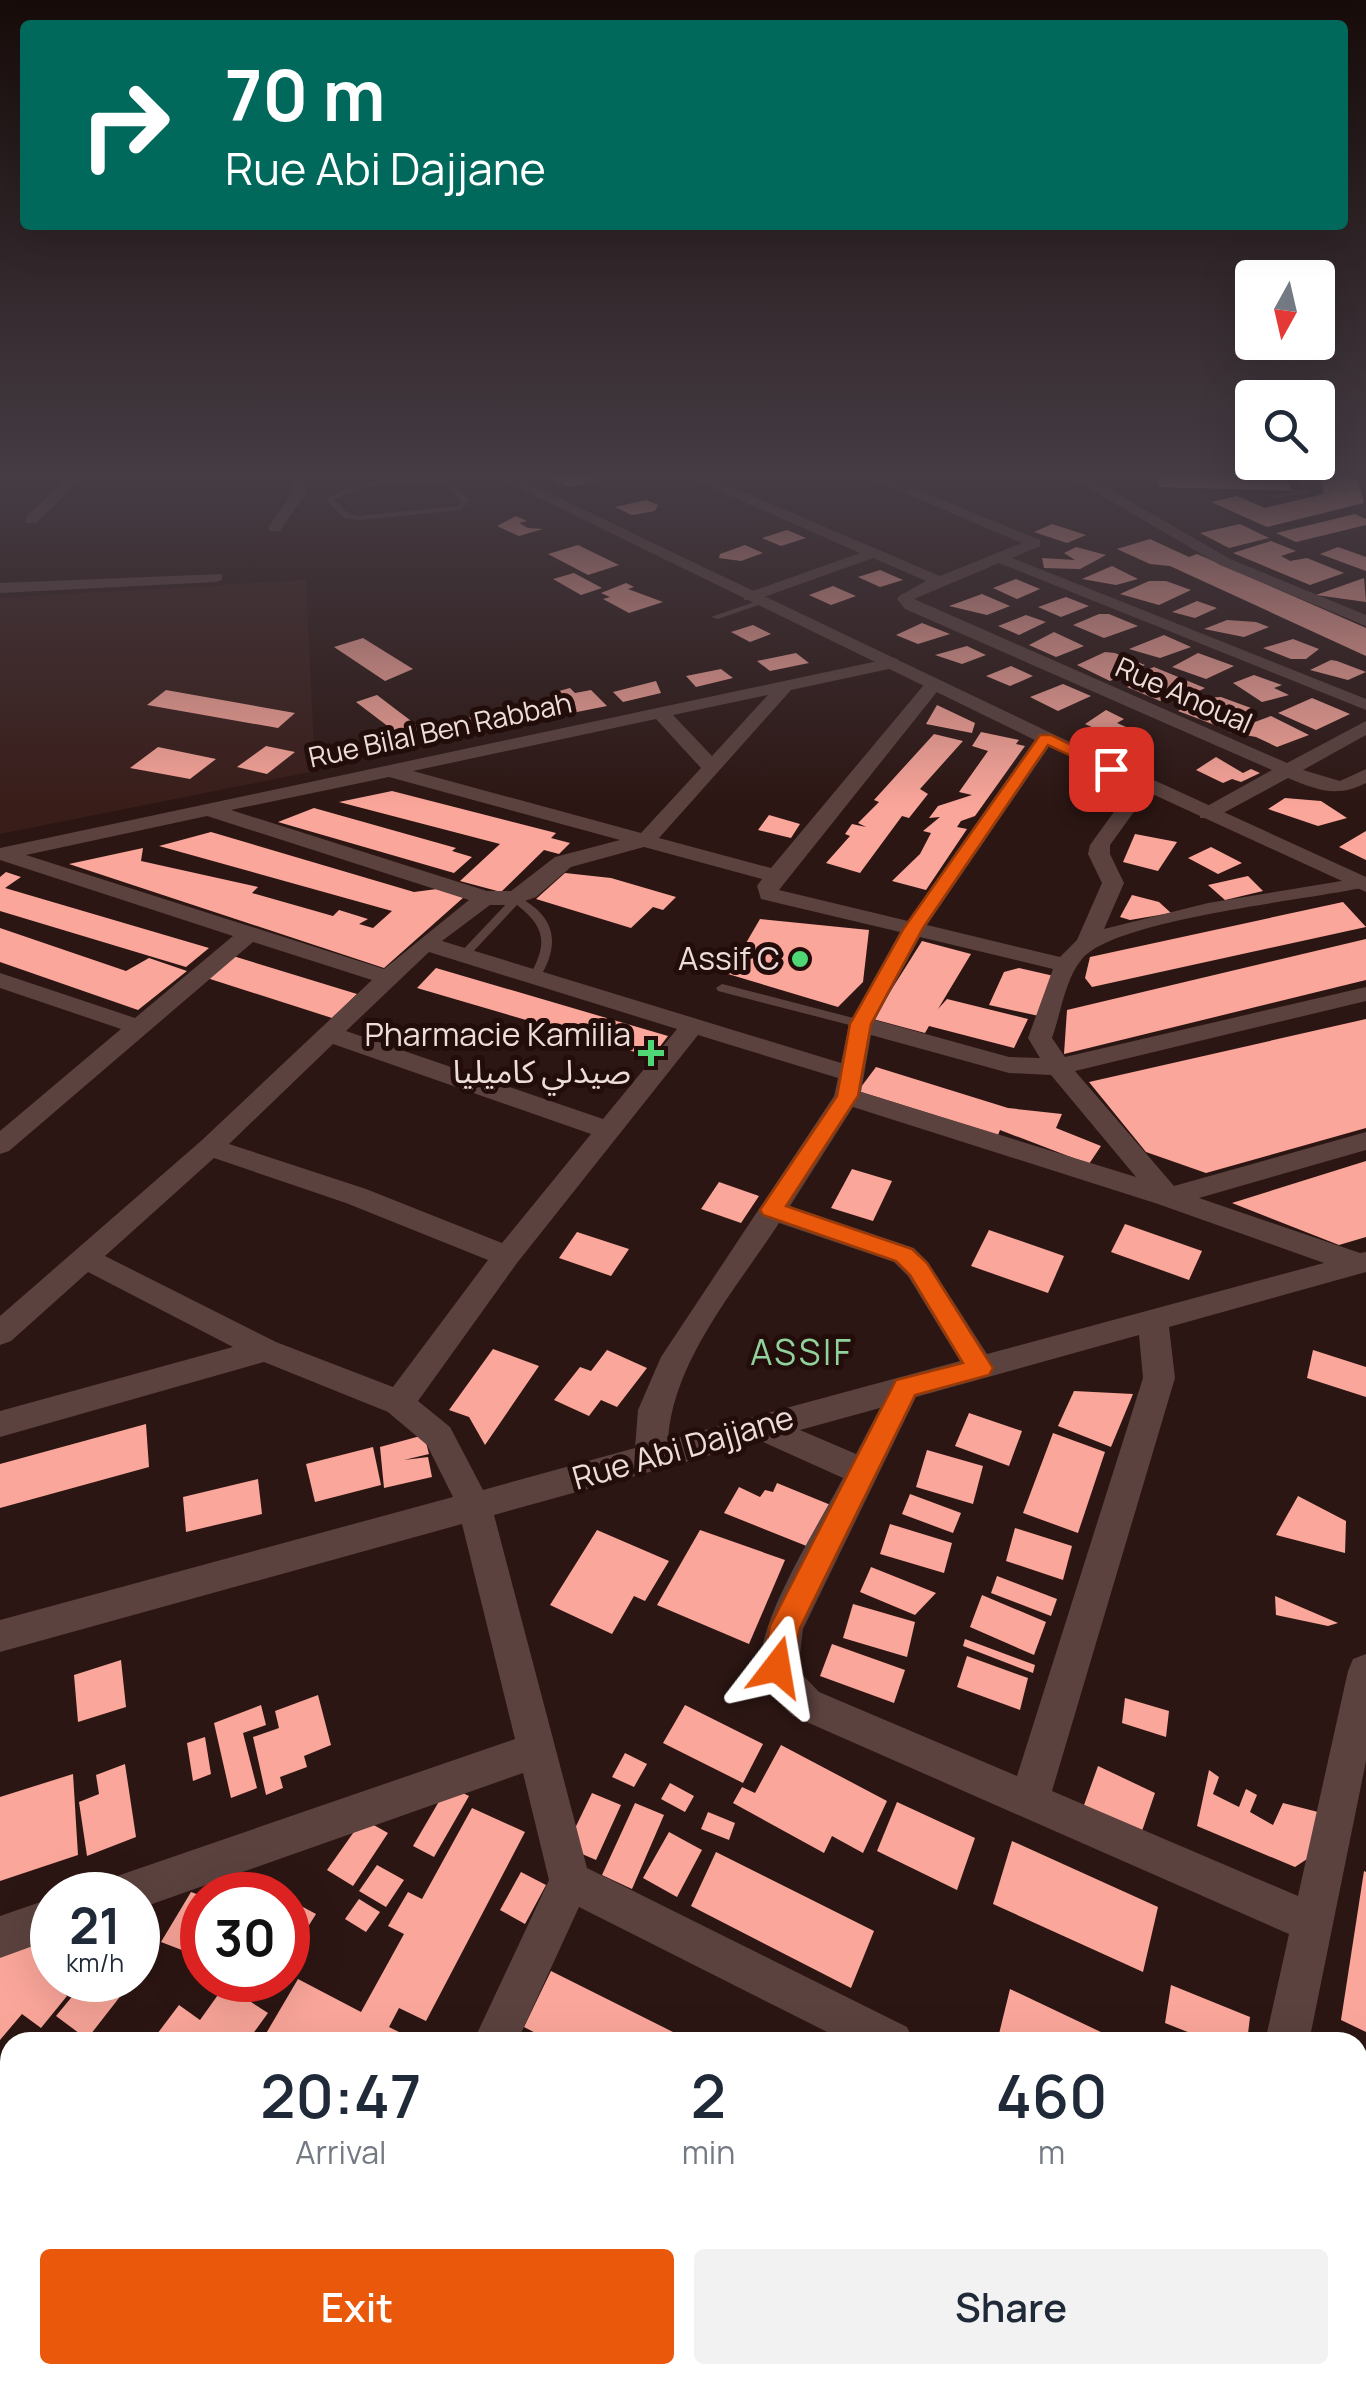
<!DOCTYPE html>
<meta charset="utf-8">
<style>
body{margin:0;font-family:Manrope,"Noto Sans Arabic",sans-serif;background:#f2f2f3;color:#1f2937;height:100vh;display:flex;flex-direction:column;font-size:38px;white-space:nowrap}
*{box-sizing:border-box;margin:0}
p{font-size:32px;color:#747a83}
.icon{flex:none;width:55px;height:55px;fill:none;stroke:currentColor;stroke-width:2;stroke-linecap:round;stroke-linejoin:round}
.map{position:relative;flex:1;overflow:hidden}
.details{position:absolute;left:0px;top:2032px;width:1368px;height:352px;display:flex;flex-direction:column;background:#fff;border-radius:30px 30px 0 0;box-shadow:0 10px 40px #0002}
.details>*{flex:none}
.guide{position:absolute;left:20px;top:20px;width:1328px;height:210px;border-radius:10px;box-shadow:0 10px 40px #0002;background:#00695c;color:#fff;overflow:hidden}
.needle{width:65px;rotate:188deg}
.tools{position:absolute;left:1235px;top:260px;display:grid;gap:20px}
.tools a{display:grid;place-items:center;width:100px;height:100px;border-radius:10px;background:#fff;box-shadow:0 10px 40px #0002;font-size:50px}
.speed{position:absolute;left:30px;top:1872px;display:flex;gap:20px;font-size:50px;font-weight:700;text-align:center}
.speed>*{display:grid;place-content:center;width:130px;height:130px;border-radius:50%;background:#fff;box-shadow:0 10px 40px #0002;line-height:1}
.speed small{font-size:25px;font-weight:400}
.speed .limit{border:15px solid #d22;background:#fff;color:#111}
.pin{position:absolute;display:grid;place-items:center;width:85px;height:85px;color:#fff;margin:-42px;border-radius:20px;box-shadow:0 5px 15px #0006}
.me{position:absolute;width:110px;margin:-55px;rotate:14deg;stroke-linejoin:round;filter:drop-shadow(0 0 8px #0008)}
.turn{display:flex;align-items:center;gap:35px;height:210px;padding:0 40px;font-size:45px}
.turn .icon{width:130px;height:130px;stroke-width:2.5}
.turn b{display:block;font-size:70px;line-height:85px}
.eta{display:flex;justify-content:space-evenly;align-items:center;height:170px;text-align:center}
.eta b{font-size:60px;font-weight:600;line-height:70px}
.primary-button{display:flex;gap:20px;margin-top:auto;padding:20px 40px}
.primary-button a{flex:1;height:115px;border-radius:10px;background:#ea580c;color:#fff;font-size:40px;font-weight:600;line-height:115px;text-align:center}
.primary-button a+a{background:#f2f2f3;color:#1f2937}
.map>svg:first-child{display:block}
.built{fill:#391d19}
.building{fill:#fba69a}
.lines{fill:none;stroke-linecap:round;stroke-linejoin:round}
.service{fill:#5b423e;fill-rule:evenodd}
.minor{fill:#5b423e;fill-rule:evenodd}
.tertiary{fill:#5b423e;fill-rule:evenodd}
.route{fill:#ea580c;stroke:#983908;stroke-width:2.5}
.poi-dot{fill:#4fd675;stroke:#220d0a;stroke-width:4}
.labels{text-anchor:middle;stroke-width:10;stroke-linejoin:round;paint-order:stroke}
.far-street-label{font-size:28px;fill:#ecdcda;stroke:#220d0a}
.poi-label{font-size:32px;fill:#ecdcda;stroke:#220d0a;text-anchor:end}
.street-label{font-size:32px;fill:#ecdcda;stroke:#220d0a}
.neighbourhood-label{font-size:35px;letter-spacing:2.5px;fill:#90d19c;stroke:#220d0a}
</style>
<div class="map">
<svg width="1366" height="2384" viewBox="0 0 1366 2384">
<rect width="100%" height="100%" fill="#2c1613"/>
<polygon class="built" points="306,580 315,771 0,834 0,598"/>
<g class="building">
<polygon points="566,474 585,474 597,480 569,487 551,479"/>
<polygon points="1156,474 1285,476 1293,491 1160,487"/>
<polygon points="1320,476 1358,479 1364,503 1267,527 1211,502 1237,496 1265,508 1324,494"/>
<polygon points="646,500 658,505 655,511 632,515 615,507"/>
<polygon points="1355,514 1366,519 1366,525 1296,542 1276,533"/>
<polygon points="516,516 527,521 519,523 528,528 543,529 519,536 497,526"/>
<polygon points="1052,524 1086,535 1067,543 1034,532"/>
<polygon points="1240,524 1269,538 1229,548 1200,533"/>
<polygon points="787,530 806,538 781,546 762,538"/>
<polygon points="1150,539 1189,557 1197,554 1366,628 1366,656 1170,566 1150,564 1117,549"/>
<polygon points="1271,541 1296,551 1281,556 1290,561 1307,558 1344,573 1310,585 1233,553"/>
<polygon points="578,545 619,565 588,575 548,554"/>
<polygon points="745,545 763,553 741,561 719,558 720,554"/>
<polygon points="1076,547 1106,555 1080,569 1044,568 1042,558 1075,560 1064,553"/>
<polygon points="1338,547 1366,557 1366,571 1320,554"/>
<polygon points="1112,566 1138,579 1116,585 1082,579"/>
<polygon points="880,570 903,580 880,587 858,577"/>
<polygon points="574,573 602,588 581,595 553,579"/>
<polygon points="1364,578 1366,602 1316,595"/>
<polygon points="1016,579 1040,589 1017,599 993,588"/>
<polygon points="1149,581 1166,581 1191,590 1159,605 1120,594"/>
<polygon points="626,583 634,587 628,589 663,602 629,613 603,599 610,597 601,593"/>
<polygon points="833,586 856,596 831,605 809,595"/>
<polygon points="982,594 1010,606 987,615 949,606"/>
<polygon points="1066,597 1089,606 1061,617 1038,607"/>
<polygon points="1197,601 1217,608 1195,618 1172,612"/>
<polygon points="1099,614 1109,614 1138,626 1104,638 1073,625"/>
<polygon points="1026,615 1046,622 1019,635 998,626"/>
<polygon points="1227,620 1256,622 1269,627 1244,637 1204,629"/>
<polygon points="922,623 950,634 918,644 896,635"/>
<polygon points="753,625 771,634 750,642 731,632"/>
<polygon points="1054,632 1084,646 1056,657 1029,645"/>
<polygon points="1164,635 1191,647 1160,658 1129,649"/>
<polygon points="363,638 413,669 385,681 334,647"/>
<polygon points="1293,639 1319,649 1306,659 1291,659 1263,648"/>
<polygon points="967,646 986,655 962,664 935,655"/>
<polygon points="1105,652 1115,653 1145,665 1110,681 1077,665"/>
<polygon points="796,653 809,663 770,671 757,661"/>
<polygon points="1198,653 1234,666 1206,679 1172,667"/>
<polygon points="1331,660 1337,661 1366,672 1348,680 1310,670"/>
<polygon points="1011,666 1033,676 1010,686 986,676"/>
<polygon points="1154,667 1205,688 1193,694 1183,690 1160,701 1127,687 1141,680 1132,676"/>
<polygon points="721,669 733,678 696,687 686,676"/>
<polygon points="1254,675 1282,685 1274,688 1289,695 1262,702 1233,683"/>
<polygon points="656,681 661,693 623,702 613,692"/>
<polygon points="1063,684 1091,696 1058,711 1030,697"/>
<polygon points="570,688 575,693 591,690 607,706 552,717 544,707 567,700 559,691"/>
<polygon points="166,690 295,713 278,728 147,705"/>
<polygon points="377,695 423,730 402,737 356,702"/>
<polygon points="1221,697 1251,708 1220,727 1178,711 1200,698"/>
<polygon points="1312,698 1350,714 1316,730 1278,713"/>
<polygon points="937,705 975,723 972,733 926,724"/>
<polygon points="1106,710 1124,719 1117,723 1126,727 1105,733 1085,724"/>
<polygon points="495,714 507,729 470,733 459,719"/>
<polygon points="1271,716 1309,735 1277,747 1256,737 1228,732"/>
<polygon points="981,732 1019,740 1016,744 1025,746 975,816 961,821 957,827 967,829 926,890 892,881 920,854 931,833 923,831 940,817 929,818 938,806 972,795 959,792 988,751 972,746"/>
<polygon points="934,734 963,741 920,789 928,794 909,818 902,816 860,873 826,863 850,836 845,834 852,824 866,827 858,823 879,802 874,800"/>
<polygon points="266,746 295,752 267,774 237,767"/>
<polygon points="158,747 216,759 190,779 130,768"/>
<polygon points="1216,757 1243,773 1251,769 1260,773 1241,782 1232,779 1223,783 1196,770"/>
<polygon points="392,791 556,833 551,838 570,843 559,854 544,850 501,892 460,881 500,844 339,802"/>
<polygon points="1285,798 1321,801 1347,818 1318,826 1268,809"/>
<polygon points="314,808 456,848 452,851 472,857 454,873 278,822"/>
<polygon points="769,815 800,824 791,838 758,830"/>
<polygon points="1366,831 1366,860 1339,847"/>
<polygon points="211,832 414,892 437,889 464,897 384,968 69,864 143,848 141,861 258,887 252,893 333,916 339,910 368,919 359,924 373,928 392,911 159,846"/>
<polygon points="1135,834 1177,842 1158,871 1123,862"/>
<polygon points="1211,847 1242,863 1218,874 1188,858"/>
<polygon points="6,872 21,877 5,888 209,948 186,967 0,911 0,877"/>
<polygon points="565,873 611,878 676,897 663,910 653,907 631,928 536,899"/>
<polygon points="1248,876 1263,891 1225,900 1208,885"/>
<polygon points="1132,895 1159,902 1171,913 1130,920 1120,917"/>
<polygon points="1343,902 1366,927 1092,987 1085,978 1090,957"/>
<polygon points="760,919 869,930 863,982 838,1007 728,974"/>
<polygon points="0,928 126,971 149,958 187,971 138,1010 0,962"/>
<polygon points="1366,939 1366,980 1064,1054 1067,1010"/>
<polygon points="922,941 971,954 938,1009 947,999 1028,1019 1014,1048 929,1026 925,1033 873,1019"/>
<polygon points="233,956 357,994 332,1018 207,978"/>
<polygon points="436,968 668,1036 652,1057 417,988"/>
<polygon points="1019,968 1054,976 1039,1016 989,1005 1004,972"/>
<polygon points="1366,1019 1366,1128 1206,1173 1146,1152 1089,1082"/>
<polygon points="876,1067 1008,1108 1062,1114 1056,1128 1101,1146 1089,1164 1000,1130 998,1135 858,1091"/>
<polygon points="1366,1161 1366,1237 1339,1245 1232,1203"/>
<polygon points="852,1169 892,1181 873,1221 831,1208"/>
<polygon points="719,1182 759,1196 741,1223 701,1209"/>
<polygon points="1125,1224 1202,1251 1189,1280 1111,1252"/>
<polygon points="989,1230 1064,1256 1048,1293 971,1266"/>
<polygon points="577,1232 629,1249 611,1276 559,1258"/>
<polygon points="493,1349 539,1366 485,1445 469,1417 449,1410"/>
<polygon points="607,1350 647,1368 617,1407 601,1400 589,1416 554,1400 580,1367 591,1371"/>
<polygon points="1313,1350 1366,1367 1366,1397 1307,1378"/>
<polygon points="1074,1391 1133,1394 1111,1447 1058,1426"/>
<polygon points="969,1413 1022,1431 1009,1466 955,1446"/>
<polygon points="146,1424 149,1467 0,1508 0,1464"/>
<polygon points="1053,1433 1105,1452 1078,1533 1023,1513"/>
<polygon points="424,1435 429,1454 404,1460 428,1457 432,1477 384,1488 380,1447"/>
<polygon points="373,1447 381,1485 315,1502 306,1464"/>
<polygon points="927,1450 983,1466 973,1504 916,1487"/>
<polygon points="258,1479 262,1514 186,1532 183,1497"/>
<polygon points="777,1483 838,1508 814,1549 724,1513 739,1487 760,1497 765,1490 773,1492"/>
<polygon points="910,1494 961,1513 953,1533 902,1514"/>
<polygon points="1298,1496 1346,1521 1345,1553 1276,1535"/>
<polygon points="890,1524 952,1543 944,1573 880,1554"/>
<polygon points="1015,1528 1072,1546 1063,1580 1006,1561"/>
<polygon points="597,1530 669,1561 645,1601 634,1596 612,1634 550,1605"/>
<polygon points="700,1530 785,1560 749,1644 657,1605"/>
<polygon points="871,1567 936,1593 915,1615 860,1592"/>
<polygon points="997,1576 1057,1599 1051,1616 991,1593"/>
<polygon points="982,1595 1046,1622 1034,1655 970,1627"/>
<polygon points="1275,1596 1338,1623 1328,1626 1276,1615"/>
<polygon points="853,1604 915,1622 907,1657 843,1638"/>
<polygon points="965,1639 1035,1665 1033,1673 963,1646"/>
<polygon points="832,1644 905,1670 894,1703 820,1676"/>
<polygon points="967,1656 1028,1678 1020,1710 957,1687"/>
<polygon points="121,1660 126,1707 78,1722 74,1675"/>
<polygon points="318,1695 331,1745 304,1756 307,1767 280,1777 283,1788 266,1795 253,1737 279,1728 275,1711"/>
<polygon points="1125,1698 1169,1711 1166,1737 1122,1723"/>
<polygon points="261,1705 266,1725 243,1733 257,1788 231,1798 214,1723"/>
<polygon points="685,1705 763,1744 743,1783 663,1743"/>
<polygon points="205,1737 211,1774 193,1781 187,1743"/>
<polygon points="781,1745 887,1801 863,1853 832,1836 824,1853 733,1803 742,1787 755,1793"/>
<polygon points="625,1753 647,1764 634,1787 612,1777"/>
<polygon points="125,1764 136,1837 87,1856 79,1802 99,1794 96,1775"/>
<polygon points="1098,1766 1155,1793 1141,1834 1084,1805"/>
<polygon points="1209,1770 1219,1777 1213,1794 1239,1807 1246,1789 1257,1795 1250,1812 1273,1825 1283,1803 1318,1812 1313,1855 1295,1867 1197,1826"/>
<polygon points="73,1774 78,1855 0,1881 0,1797"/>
<polygon points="670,1783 694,1796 685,1812 661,1799"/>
<polygon points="448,1786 469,1796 434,1857 413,1846"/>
<polygon points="592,1793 621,1805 596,1860 566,1847"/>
<polygon points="897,1802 975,1838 957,1890 877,1851"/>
<polygon points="635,1803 664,1815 632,1889 602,1875"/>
<polygon points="472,1808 525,1832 426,2021 399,2008 389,2027 409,2037 406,2042 261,2042 298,1979 361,2012 404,1934 388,1926 408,1892 422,1899"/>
<polygon points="708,1812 735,1823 729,1840 701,1829"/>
<polygon points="363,1819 388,1833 353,1886 327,1870"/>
<polygon points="669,1832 702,1850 677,1897 643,1878"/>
<polygon points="1012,1841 1158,1907 1143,1972 993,1904"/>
<polygon points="716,1852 874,1931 851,1988 691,1906"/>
<polygon points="377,1865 404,1880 386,1907 359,1891"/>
<polygon points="1364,1871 1366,1872 1366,2032 1341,2020"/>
<polygon points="521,1872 546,1885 525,1924 500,1910"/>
<polygon points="191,1892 202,1896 202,1925 187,1952 161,1942"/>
<polygon points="288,1899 316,1914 288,1959"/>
<polygon points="359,1899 380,1912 366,1932 345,1919"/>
<polygon points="20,1933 52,1957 50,1983 67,1996 41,2028 22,2014 0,2040 0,1957"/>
<polygon points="551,1971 687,2039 685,2042 553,2042 524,2027"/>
<polygon points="70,1980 133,1980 87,2039 56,2016 80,1987"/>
<polygon points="225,1985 268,2013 247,2042 151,2042 179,2005 200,2020"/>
<polygon points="1171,1985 1250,2017 1247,2042 1213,2042 1165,2023"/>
<polygon points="1010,1989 1122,2042 997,2042"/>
<polygon points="0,2066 10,2073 10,2156 4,2164 0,2162"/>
<polygon points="1358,2130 1366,2133 1366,2384 1293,2384 1288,2381 1289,2375 1358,2375"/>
<polygon points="300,2375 360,2375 363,2384 294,2384"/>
<polygon points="367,2375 438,2375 435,2381 440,2384 382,2384"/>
<polygon points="815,2375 963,2375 961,2384 832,2384"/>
</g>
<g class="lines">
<g class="service">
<path d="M454,474H469L448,480L470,501L460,510L359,520L344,518L326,500C363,472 412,484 454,474ZM441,481L462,501L458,506L359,516L349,514L334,500C366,480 406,484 441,481Z"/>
<polygon points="1295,474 1302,474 1310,493 1272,499 1272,495 1303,490"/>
<polygon points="760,600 767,602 718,619 711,617"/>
<path d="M514,895C555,914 562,942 539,979H531L529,977C547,945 547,928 517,905L468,957L464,958L458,955L510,900V896Z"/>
<polygon points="722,984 865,1021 867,1024 861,1028 718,991 716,988"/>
</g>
<g class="minor">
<polygon points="71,474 86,474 36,523 26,523 26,517"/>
<polygon points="289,474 303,474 306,493 280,531 270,531 268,528 292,493"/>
<path d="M681,474H701L940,576L1022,543L859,474H879L1040,540V546L1012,558L1366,699V710L999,563L914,599L1287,763L1366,721V735L1303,770L1340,781L1366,769V783C1337,798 1317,790 1288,778L1214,818H1200V810L1272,770L905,609L897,599L899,596L926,581L873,558L756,600H744V594L860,553Z"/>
<polygon points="1065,474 1083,474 1230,559 1366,615 1366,626 1220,565"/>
<polygon points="222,574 222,580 216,582 0,593 0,583"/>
<path d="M892,658L898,659V667L791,690L659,838L771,868L928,680L934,679L943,684L940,688L779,890L908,921L1039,734L1046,732L1055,738L927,925L1060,957L1077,940L1102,883L1088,854L1090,845L1137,780L1144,778L1154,784L1110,845V854L1124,883L1104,929L1208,903L1366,877V887C1309,900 1115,919 1082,959C1065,979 1061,1013 1052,1038L1065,1057L1366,987V1001L1075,1071L1174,1186L1366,1132V1150L1199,1198L1360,1253L1366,1252V1272L1169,1327L1175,1378L1052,1791L1298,1896L1348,1671L1353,1659L1366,1654V1761L1309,2042H1265L1289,1934L793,1716C778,1703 762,1686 761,1664C758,1619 821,1521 843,1478L761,1441L494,1515L587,1868L907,2027L914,2042H847L579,1907L517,2042H473L549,1880L523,1773L138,1909V1895H100L106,1881L120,1875L515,1739L462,1524L0,1652V1620L453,1497L427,1445L388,1412L264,1362L0,1437V1411L233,1347L88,1272L11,1341L0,1345V1316L201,1141L372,980L253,942L9,1151L0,1154V1131L121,1029L0,988V973L135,1018L233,936L0,860V848ZM768,695L712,756L673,715ZM656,719L701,768L641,833L413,771ZM389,777L620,840L555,857L511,891H487L231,810ZM207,816L469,900L384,969L26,855ZM644,847L762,879L757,886L761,899L900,932L849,1024L841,1063L442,941L490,905H514L536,897L571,867ZM920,937L1053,969L1028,1038L1040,1058L1009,1057L875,1020ZM429,952L677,1029L603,1119L346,1031ZM698,1035L838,1078L834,1096L661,1357L638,1410L635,1448L483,1490L450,1427L418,1401L517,1263ZM871,1035L1009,1073L1051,1075L1136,1177L861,1092ZM333,1044L591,1134L502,1243L366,1189L229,1144ZM853,1107L1158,1204L1324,1263L987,1354L928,1262L914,1248L790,1206ZM214,1158L346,1203L488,1260L393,1387L276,1342L105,1256ZM779,1223L894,1262L908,1276L960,1361L668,1440C673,1360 737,1288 779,1223ZM1139,1335L1143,1378L1017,1776L819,1692L798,1670L803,1629L916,1397ZM880,1408L856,1454L800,1430Z"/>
<polygon points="52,1898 52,1939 0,1958 0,1916"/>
<polygon points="10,2210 10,2258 0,2261 0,2213"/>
<polygon points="467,2375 517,2375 513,2384 463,2384"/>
<polygon points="667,2375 728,2375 732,2384 671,2384"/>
<polygon points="954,2375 1004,2375 1002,2384 952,2384"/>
<polygon points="1214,2375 1264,2375 1266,2384 1216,2384"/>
</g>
<polygon class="tertiary" points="490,474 509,474 1053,734 1366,877 1366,892 1039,742"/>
</g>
<linearGradient id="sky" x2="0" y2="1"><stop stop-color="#180c0a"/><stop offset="0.59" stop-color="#453c44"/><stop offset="1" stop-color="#453c44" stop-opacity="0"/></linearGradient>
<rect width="1366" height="808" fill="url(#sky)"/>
<polygon class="route" points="1040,735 1051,735 1119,769 1106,772 1048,745 923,928 871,1024 858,1096 786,1206 912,1249 927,1263 993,1368 989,1375 915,1395 800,1628 788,1677 777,1681 766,1677 762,1667 770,1626 896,1380 963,1363 910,1275 896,1261 763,1215 760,1210 837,1096 850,1024 904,928"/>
<g class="poi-dot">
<circle cx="800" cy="959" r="10"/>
<path d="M646 1038h10v10h10v10h-10v10h-10v-10h-10v-10h10z"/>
</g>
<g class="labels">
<g class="far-street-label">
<text transform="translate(1184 695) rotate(24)" y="10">Rue Anoual</text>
<text transform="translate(440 730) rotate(-12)" y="10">Rue Bilal Ben Rabbah</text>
</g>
<g class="poi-label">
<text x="780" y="970">Assif C</text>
<text x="631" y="1046">Pharmacie Kamilia<tspan x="631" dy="37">صيدلي كاميليا</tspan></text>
</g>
<g class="street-label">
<text transform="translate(683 1448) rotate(-16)" y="11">Rue Abi Dajjane</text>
</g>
<g class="neighbourhood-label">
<text x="802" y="1365">ASSIF</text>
</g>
</g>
</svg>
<div class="tools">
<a><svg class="needle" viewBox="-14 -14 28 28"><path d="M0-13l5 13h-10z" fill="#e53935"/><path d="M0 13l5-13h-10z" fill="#747a83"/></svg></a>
<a><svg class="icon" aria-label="search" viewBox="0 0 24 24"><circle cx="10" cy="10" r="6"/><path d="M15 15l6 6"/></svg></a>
</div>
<div class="speed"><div>21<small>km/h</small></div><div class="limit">30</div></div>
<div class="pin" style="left:1111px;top:769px;background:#d93025"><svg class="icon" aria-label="arrive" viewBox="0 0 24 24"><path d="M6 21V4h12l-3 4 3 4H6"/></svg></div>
<svg class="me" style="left:777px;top:1667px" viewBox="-20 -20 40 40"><path d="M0-17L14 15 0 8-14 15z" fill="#ea580c" stroke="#fff" stroke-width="4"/></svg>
<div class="guide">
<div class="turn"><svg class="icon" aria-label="right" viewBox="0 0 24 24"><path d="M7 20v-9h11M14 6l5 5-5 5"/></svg><div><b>70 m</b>Rue Abi Dajjane</div></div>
</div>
<section class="details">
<div class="eta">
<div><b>20:47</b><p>Arrival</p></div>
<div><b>2</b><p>min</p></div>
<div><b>460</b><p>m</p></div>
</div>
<div class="primary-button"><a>Exit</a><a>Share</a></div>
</section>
</div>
